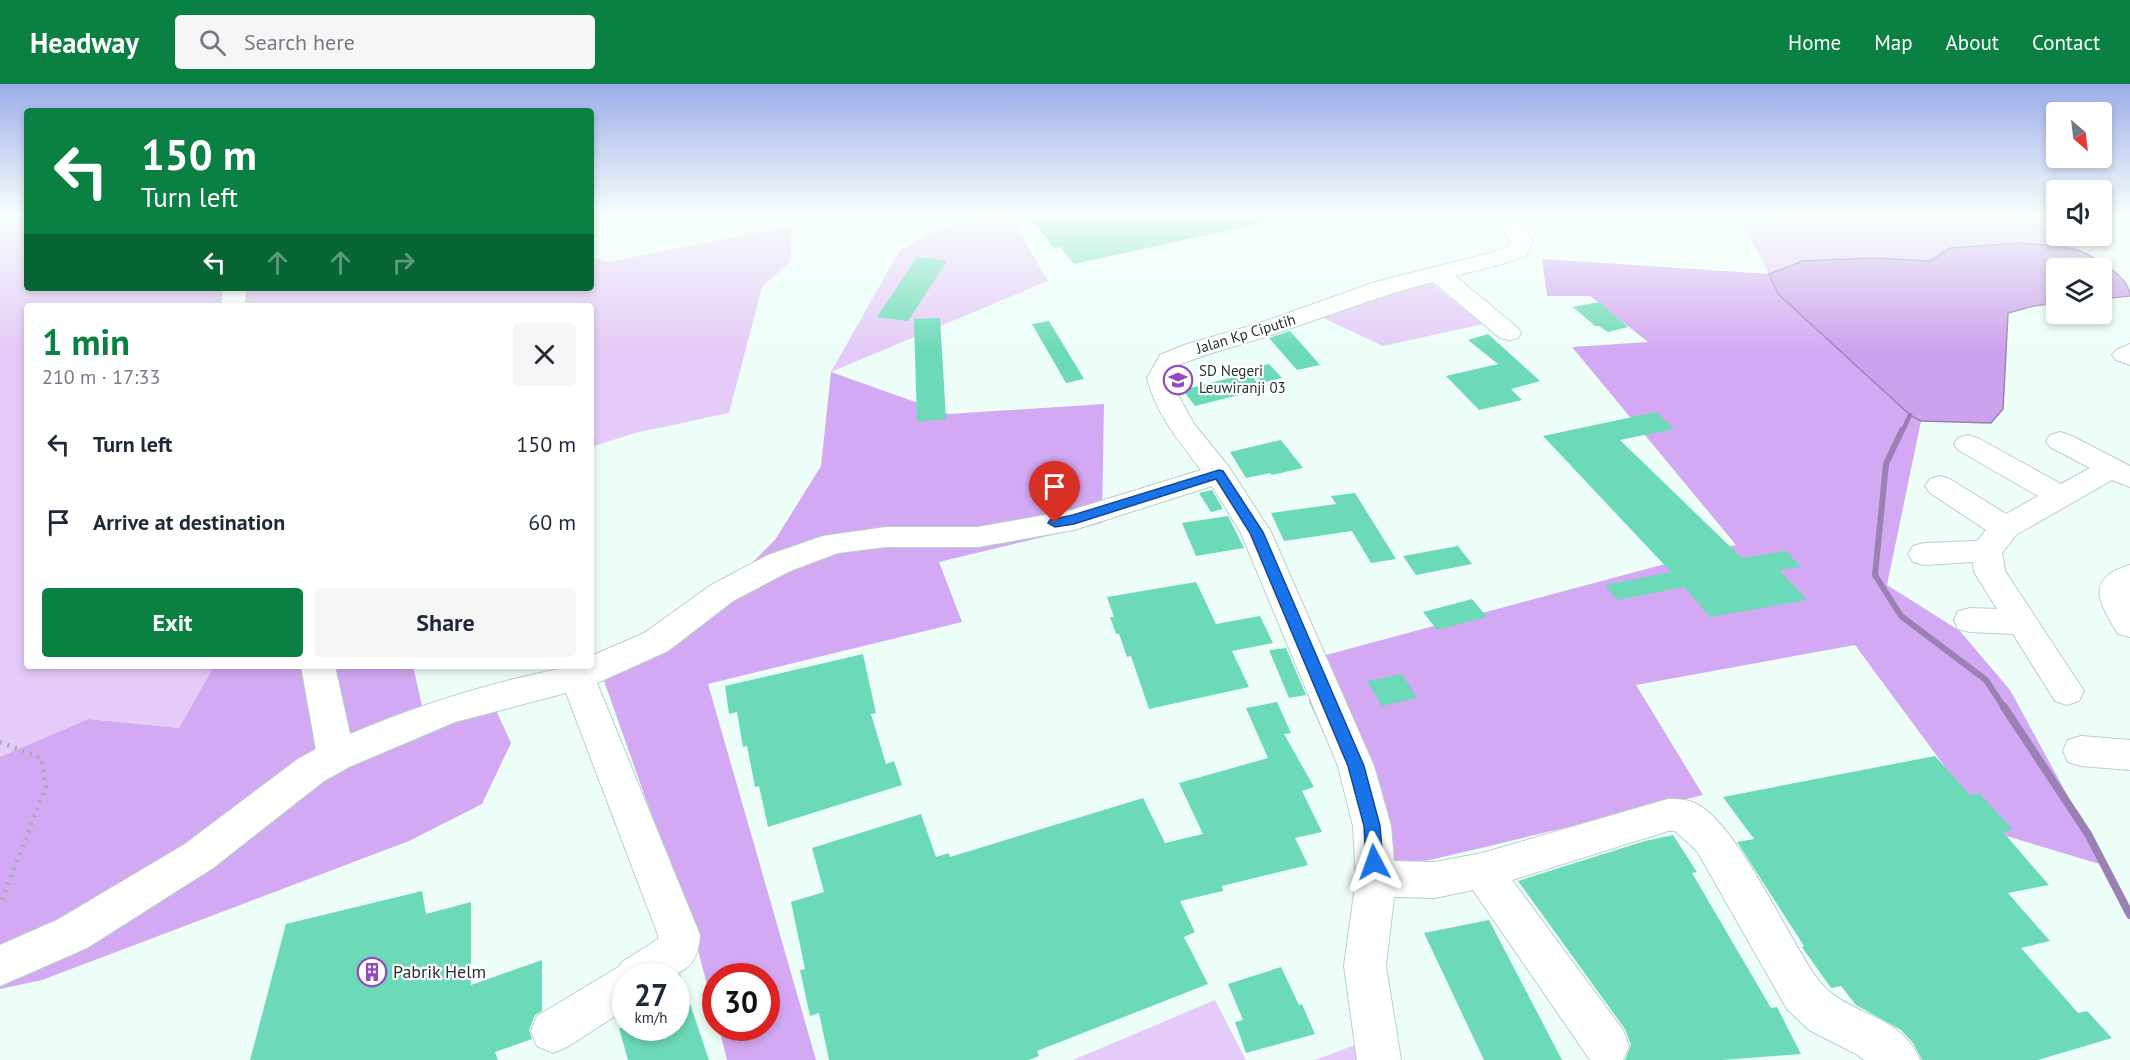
<!DOCTYPE html>
<meta charset="utf-8">
<style>
body{margin:0;font-family:"PT Sans",sans-serif;background:#f6f6f7;color:#1f2937;height:100vh;display:flex;flex-direction:column;font-size:22px;white-space:nowrap}
*{box-sizing:border-box;margin:0}
p{font-size:20px;color:#747a83}
.icon{flex:none;width:33px;height:33px;fill:none;stroke:currentColor;stroke-width:2;stroke-linecap:round;stroke-linejoin:round}
.map{position:relative;flex:1;overflow:hidden}
.side{position:absolute;left:24px;top:219px;width:570px;height:366px;display:flex;flex-direction:column;background:#fff;border-radius:6px;box-shadow:0 3px 9px #0003}
.side>*{flex:none}
.guide{position:absolute;left:24px;top:24px;width:570px;height:183px;border-radius:6px;box-shadow:0 3px 9px #0003;background:#0b8043;color:#fff;overflow:hidden}
.needle{width:39px;rotate:152deg}
.buttons{position:absolute;left:2046px;top:18px;display:grid;gap:12px}
.buttons a{display:grid;place-items:center;width:66px;height:66px;border-radius:6px;background:#fff;box-shadow:0 3px 9px #0003;font-size:30px}
.speed{position:absolute;left:612px;top:879px;display:flex;gap:12px;font-size:30px;font-weight:700;text-align:center}
.speed>*{display:grid;place-content:center;width:78px;height:78px;border-radius:50%;background:#fff;box-shadow:0 3px 9px #0003;line-height:1}
.speed small{font-size:15px;font-weight:400}
.speed .limit{border:9px solid #d22;background:#fff;color:#111}
.pin{position:absolute;display:grid;place-items:center;width:51px;height:51px;color:#fff;margin:-62px -26px;border-radius:50% 50% 50% 0;rotate:-45deg;box-shadow:0 0 6px #0007}
.pin .icon{rotate:45deg}
.me{position:absolute;width:66px;margin:-33px;rotate:356deg;stroke-linejoin:round;filter:drop-shadow(0 0 4px #0008)}
.turn{display:flex;align-items:center;gap:21px;height:126px;padding:0 18px;font-size:27px}
.turn .icon{width:78px;height:78px;stroke-width:2.5}
.turn b{display:block;font-size:42px;line-height:51px}
.lanes{display:flex;align-items:center;height:57px;padding:0 18px;background:#0003;justify-content:center;gap:30px;direction:ltr}
.lanes .off{opacity:.35}
.round{display:grid;place-items:center;flex:none;width:63px;height:63px;border-radius:6px;background:#f6f6f7}
.head{display:flex;align-items:center;justify-content:space-between;height:102px;padding:0 18px}
h1{font-size:36px;font-weight:800;line-height:45px;color:#0b8043}
.primary-button{display:flex;gap:12px;margin-top:auto;padding:12px 18px}
.primary-button a{flex:1;height:69px;border-radius:6px;background:#0b8043;color:#fff;font-size:24px;font-weight:800;line-height:69px;text-align:center}
.primary-button a+a{background:#f6f6f7;color:#1f2937}
ul{padding:0;list-style:none}
li{display:flex;align-items:center;gap:18px;height:78px;padding:0 18px}
li div{flex:1}
li b{display:block;font-size:22px}
li em{font-style:normal}
header{display:flex;align-items:center;gap:36px;box-sizing:border-box;height:84px;padding:0 30px;background:#0b8043;color:#fff}
header strong{font-size:28px}
nav{display:flex;gap:33px;margin-inline-start:auto;font-size:21px}
.search{width:420px;height:54px;background:#f6f6f7;display:flex;align-items:center;gap:15px;box-sizing:border-box;padding:0 21px;border-radius:6px;color:#747a83;font-size:22px}
.map>svg:first-child{display:block}
.green{fill:#e5cbf8}
.forest{fill:#d4a9f4}
.water{fill:#cda2ec;stroke:#9b80b3;stroke-width:1.5}
.lines{fill:none;stroke-linecap:round;stroke-linejoin:round}
.stream-far2{stroke:#9b80b3;stroke-width:4.5}
.stream-far1{stroke:#9b80b3;stroke-width:6}
.stream{stroke:#9b80b3;stroke-width:8}
.building{fill:#6cdab8}
.minor-casing{stroke:#b6d2c7;stroke-width:2}
.path{stroke:#a0aea9;stroke-width:4.5;stroke-dasharray:2 6;stroke-linecap:butt}
.minor{fill:#fff;fill-rule:evenodd}
.route{fill:#1a73e8;stroke:#114b97;stroke-width:1.5}
.labels{text-anchor:middle;stroke-width:4.5;stroke-linejoin:round;paint-order:stroke}
.street-label{font-size:15px;fill:#27322e;stroke:#fff}
.poi-label{font-size:15px;fill:#27322e;stroke:#fff;text-anchor:start}
.near-poi-label{font-size:18px;fill:#27322e;stroke:#fff;text-anchor:start}
</style>
<header>
<strong>Headway</strong>
<div class="search"><svg class="icon" aria-label="search" viewBox="0 0 24 24"><circle cx="10" cy="10" r="6"/><path d="M15 15l6 6"/></svg>Search here</div>
<nav><a>Home</a><a>Map</a><a>About</a><a>Contact</a></nav>
</header>
<div class="map">
<svg width="2130" height="976" viewBox="0 0 2130 976">
<rect width="100%" height="100%" fill="#edfef8"/>
<g class="green">
<polygon points="0,130 27,130 27,204 591,204 591,173 609,178 790,142 791,177 762,203 729,329 635,349 591,363 591,222 27,222 27,582 214,582 179,644 88,635 0,673"/>
<polygon points="972,130 1019,130 1012,135 1048,197 831,288 900,166"/>
<polygon points="1727,130 2012,130 2056,146 2056,152 2062,152 2079,167 2019,159 1950,164 1930,177 1872,174 1803,177 1769,190 1746,146"/>
<polygon points="1431,199 1483,240 1383,262 1319,232"/>
<polygon points="1215,916 1246,976 1073,976"/>
<polygon points="1360,959 1365,976 1315,976"/>
</g>
<g class="forest">
<polygon points="1542,175 1769,190 1778,211 1910,331 1921,337 1887,501 1960,547 2010,606 2106,782 1993,748 1855,561 1636,601 1703,711 1388,786 1309,618 1311,575 1736,461 1572,263 1648,258 1590,212 1547,212"/>
<polygon points="831,288 949,330 1104,320 1102,439 939,478 962,538 708,600 816,976 727,976 719,944 766,944 766,892 716,892 715,931 694,851 603,594 678,552 775,456 821,382"/>
<polygon points="214,582 413,582 425,635 491,615 511,659 482,720 409,757 42,896 0,905 0,673 88,635 179,644"/>
</g>
<path class="water" d="M2020,159C2037,161 2065,161 2080,167C2097,174 2130,193 2130,212L2102,215V184H2056V219L2034,222L2008,229L2003,325L1991,339L1921,337L1910,331L1778,210L1769,190L1803,177L1872,174L1930,177L1950,164Z"/>
<g class="lines">
<polyline class="stream-far2" points="1902,348 1910,331"/>
<polyline class="stream-far1" points="1902,346 1886,380 1875,491 1901,532 1986,596 2005,625"/>
<polyline class="stream" points="2004,623 2088,750 2130,831"/>
</g>
<g class="building">
<polygon points="1064,130 1271,130 1271,137 1074,180 1060,163 1054,164 1032,136"/>
<polygon points="917,173 947,177 908,237 877,233"/>
<polygon points="1599,218 1628,243 1608,248 1599,242 1595,242 1573,223"/>
<polygon points="940,234 946,335 917,338 914,235"/>
<polygon points="1049,237 1084,295 1066,299 1032,240"/>
<polygon points="1290,247 1320,281 1297,286 1269,254"/>
<polygon points="1488,250 1540,297 1511,305 1522,316 1479,326 1446,292 1498,280 1468,256"/>
<polygon points="1269,280 1282,294 1262,299 1249,284"/>
<polygon points="1249,289 1263,305 1195,322 1183,306"/>
<polygon points="1656,328 1674,345 1620,356 1742,474 1786,467 1801,483 1779,486 1807,516 1710,533 1684,503 1617,516 1605,501 1671,488 1543,352"/>
<polygon points="1281,356 1303,384 1272,391 1270,389 1246,394 1230,368"/>
<polygon points="1212,406 1223,425 1211,428 1199,409"/>
<polygon points="1355,409 1396,475 1371,479 1352,447 1284,457 1271,429 1336,420 1331,412"/>
<polygon points="1228,432 1244,464 1196,472 1182,439"/>
<polygon points="1458,462 1472,480 1416,491 1403,472"/>
<polygon points="1196,498 1216,540 1260,532 1273,559 1232,567 1249,603 1149,625 1131,572 1127,573 1119,550 1116,550 1110,533 1114,533 1107,513"/>
<polygon points="1472,515 1487,533 1437,546 1423,528"/>
<polygon points="1286,564 1306,611 1289,614 1269,566"/>
<polygon points="863,570 876,629 871,630 886,680 894,677 902,701 768,743 759,702 755,703 747,662 743,663 737,628 729,630 725,602"/>
<polygon points="1402,590 1417,614 1382,622 1367,597"/>
<polygon points="1277,618 1291,649 1284,650 1314,703 1302,707 1322,748 1295,754 1308,781 1222,802 1223,807 1180,817 1195,848 1184,853 1208,900 1037,967 1039,972 1029,976 829,976 819,929 810,932 800,886 805,885 791,818 824,808 812,764 921,730 936,773 949,769 950,773 1143,714 1165,759 1203,750 1179,699 1268,674 1246,624"/>
<polygon points="1935,672 1970,711 1979,709 2013,746 2003,748 2049,801 2008,809 2050,857 2021,864 2078,929 2087,927 2112,954 2038,976 1922,976 1913,959 1901,946 1856,921 1841,902 1831,904 1802,863 1804,862 1737,758 1754,755 1723,713"/>
<polygon points="1673,751 1697,788 1692,789 1771,924 1777,923 1801,970 1723,976 1625,976 1631,961 1625,945 1518,797 1645,757"/>
<polygon points="422,807 426,830 471,818 471,901 542,876 542,927 535,931 529,946 532,955 495,968 498,976 250,976 286,840"/>
<polygon points="1489,836 1562,976 1484,976 1424,849"/>
<polygon points="1281,883 1299,921 1302,920 1315,950 1246,969 1235,938 1243,936 1228,900"/>
<polygon points="680,890 709,976 628,976 619,944 676,944 676,892"/>
</g>
<g class="lines">
<g class="minor-casing">
<g id="minor">
<path d="M1485,130H1510L1517,135L1539,130H1579L1576,135L1526,146L1533,158L1526,171L1503,180L1455,192L1518,244L1521,249L1518,254L1509,256L1500,254L1433,198C1381,211 1331,231 1280,248C1247,260 1212,267 1179,281L1173,294L1177,309L1194,340L1229,383L1271,448L1374,682L1391,742L1394,777L1435,778L1482,769L1668,715C1678,715 1686,715 1695,719C1737,739 1787,852 1816,893C1844,933 1900,927 1920,976H1864L1856,970L1809,946L1787,925L1697,767L1675,747H1668L1512,796L1623,946L1629,962L1623,976H1590L1473,806L1435,814L1394,813L1386,882L1401,976H1357L1344,882L1356,795L1353,742L1338,682L1241,449L1212,402L1074,446L978,463H886L838,469L790,487L733,517L668,567L597,599L700,851C697,899 663,892 626,892V925L569,962L553,969L537,962L531,947L537,932L620,882L622,878L658,855V851L566,609L455,638L349,683L324,697L213,784L87,864L0,902V861L57,836L185,760L298,675L316,665L301,582H335L350,650C402,628 454,610 510,596C537,590 563,582 591,582V572L644,549L711,501L768,471L823,452L886,443H978L1072,426L1201,386C1179,357 1156,330 1147,294L1160,271L1184,261L1260,239L1375,198L1487,170L1509,162L1511,158L1504,146Z"/>
<polygon points="223,204 247,204 245,222 221,222"/>
<polygon points="2130,260 2130,281 2116,276 2112,271 2116,266"/>
<polygon points="2060,348 2070,351 2130,382 2130,403 2112,396 2016,451 2002,469 2005,487 2084,607 2079,617 2067,621 2055,617 2013,550 1970,548 1958,545 1954,536 1958,527 1970,524 1997,525 1974,488 1973,478 1924,481 1913,478 1908,470 1913,462 1924,459 1977,457 1986,446 1930,409 1925,402 1930,395 1940,392 1950,395 2006,430 2038,412 1958,366 1954,360 1958,354 1968,351 1978,354 2061,400 2090,384 2050,363 2046,357 2050,351"/>
<path d="M2130,481V553L2118,550C2099,519 2084,494 2130,481Z"/>
<polygon points="2081,652 2130,656 2130,686 2081,682 2068,678 2063,667 2068,656"/>
</g>
</g>
<polyline class="path" points="0,658 41,674 46,702 0,821"/>
<use href="#minor" class="minor"/>
</g>
<linearGradient id="sky" x2="0" y2="1"><stop stop-color="#9dadea"/><stop offset="0.49" stop-color="#f7fffc"/><stop offset="1" stop-color="#f7fffc" stop-opacity="0"/></linearGradient>
<rect width="2130" height="266" fill="url(#sky)"/>
<polygon class="route" points="1219,386 1223,387 1263,448 1364,682 1380,742 1383,778 1380,783 1374,785 1368,783 1366,778 1364,742 1348,682 1250,449 1216,395 1074,440 1055,443 1048,439 1050,436 1073,431"/>
<defs>
<g id="school-ring" transform="scale(1.5)"><circle r="9.5" fill="#fff" stroke="#934cbf" stroke-width="1.5"/><path d="M0-5L7-2L0 1L-7-2ZM-4 1L0 2.5L4 1V4Q0 6-4 4Z" fill="#934cbf"/></g>
<g id="building-ring" transform="scale(1.5)"><circle r="9.5" fill="#fff" stroke="#934cbf" stroke-width="1.5"/><path d="M-4-6H4V6H1V3H-1V6H-4ZM-2.5-4.3h1.7v1.8h-1.7ZM.8-4.3h1.7v1.8H.8ZM-2.5-1h1.7V.8h-1.7ZM.8-1h1.7V.8H.8Z" fill="#934cbf"/></g>
</defs>
<g fill-rule="evenodd">
<use href="#school-ring" x="1178" y="296"/>
<use href="#building-ring" x="372" y="888"/>
</g>
<g class="labels">
<g class="street-label">
<text transform="translate(1246 250) rotate(-17)" y="5">Jalan Kp Ciputih</text>
</g>
<g class="poi-label">
<text x="1199" y="292">SD Negeri<tspan x="1199" dy="17">Leuwiranji 03</tspan></text>
</g>
<g class="near-poi-label">
<text x="393" y="894">Pabrik Helm</text>
</g>
</g>
</svg>
<div class="buttons">
<a><svg class="needle" viewBox="-14 -14 28 28"><path d="M0-13l5 13h-10z" fill="#e53935"/><path d="M0 13l5-13h-10z" fill="#747a83"/></svg></a>
<a><svg class="icon" aria-label="sound" viewBox="0 0 24 24"><path d="M4 9h4l5-4v14l-5-4H4zM17 9q2 3 0 6"/></svg></a>
<a><svg class="icon" aria-label="layers" viewBox="0 0 24 24"><path d="M12 4l9 5-9 5-9-5zM3 14l9 5 9-5"/></svg></a>
</div>
<div class="speed"><div>27<small>km/h</small></div><div class="limit">30</div></div>
<div class="pin" style="left:1055px;top:439px;background:#d93025"><svg class="icon" aria-label="arrive" viewBox="0 0 24 24"><path d="M6 21V4h12l-3 4 3 4H6"/></svg></div>
<svg class="me" style="left:1374px;top:778px" viewBox="-20 -20 40 40"><path d="M0-17L14 15 0 8-14 15z" fill="#1a73e8" stroke="#fff" stroke-width="4"/></svg>
<div class="guide">
<div class="turn"><svg class="icon" aria-label="left" viewBox="0 0 24 24"><path d="M17 20v-9H6M10 6l-5 5 5 5"/></svg><div><b>150 m</b>Turn left</div></div>
<div class="lanes"><svg class="icon" aria-label="left" viewBox="0 0 24 24"><path d="M17 20v-9H6M10 6l-5 5 5 5"/></svg><svg class="icon off" aria-label="ahead" viewBox="0 0 24 24"><path d="M12 20V5M6 11l6-6 6 6"/></svg><svg class="icon off" aria-label="ahead" viewBox="0 0 24 24"><path d="M12 20V5M6 11l6-6 6 6"/></svg><svg class="icon off" aria-label="right" viewBox="0 0 24 24"><path d="M7 20v-9h11M14 6l5 5-5 5"/></svg></div>
</div>
<section class="side">
<div class="head"><div><h1>1 min</h1><p>210 m · 17:33</p></div><a class="round"><svg class="icon" aria-label="close" viewBox="0 0 24 24"><path d="M6 6l12 12M18 6L6 18"/></svg></a></div>
<ul>
<li><svg class="icon" aria-label="left" viewBox="0 0 24 24"><path d="M17 20v-9H6M10 6l-5 5 5 5"/></svg><div><b>Turn left</b></div><em>150 m</em></li>
<li><svg class="icon" aria-label="arrive" viewBox="0 0 24 24"><path d="M6 21V4h12l-3 4 3 4H6"/></svg><div><b>Arrive at destination</b></div><em>60 m</em></li>
</ul>
<div class="primary-button"><a>Exit</a><a>Share</a></div>
</section>
</div>
